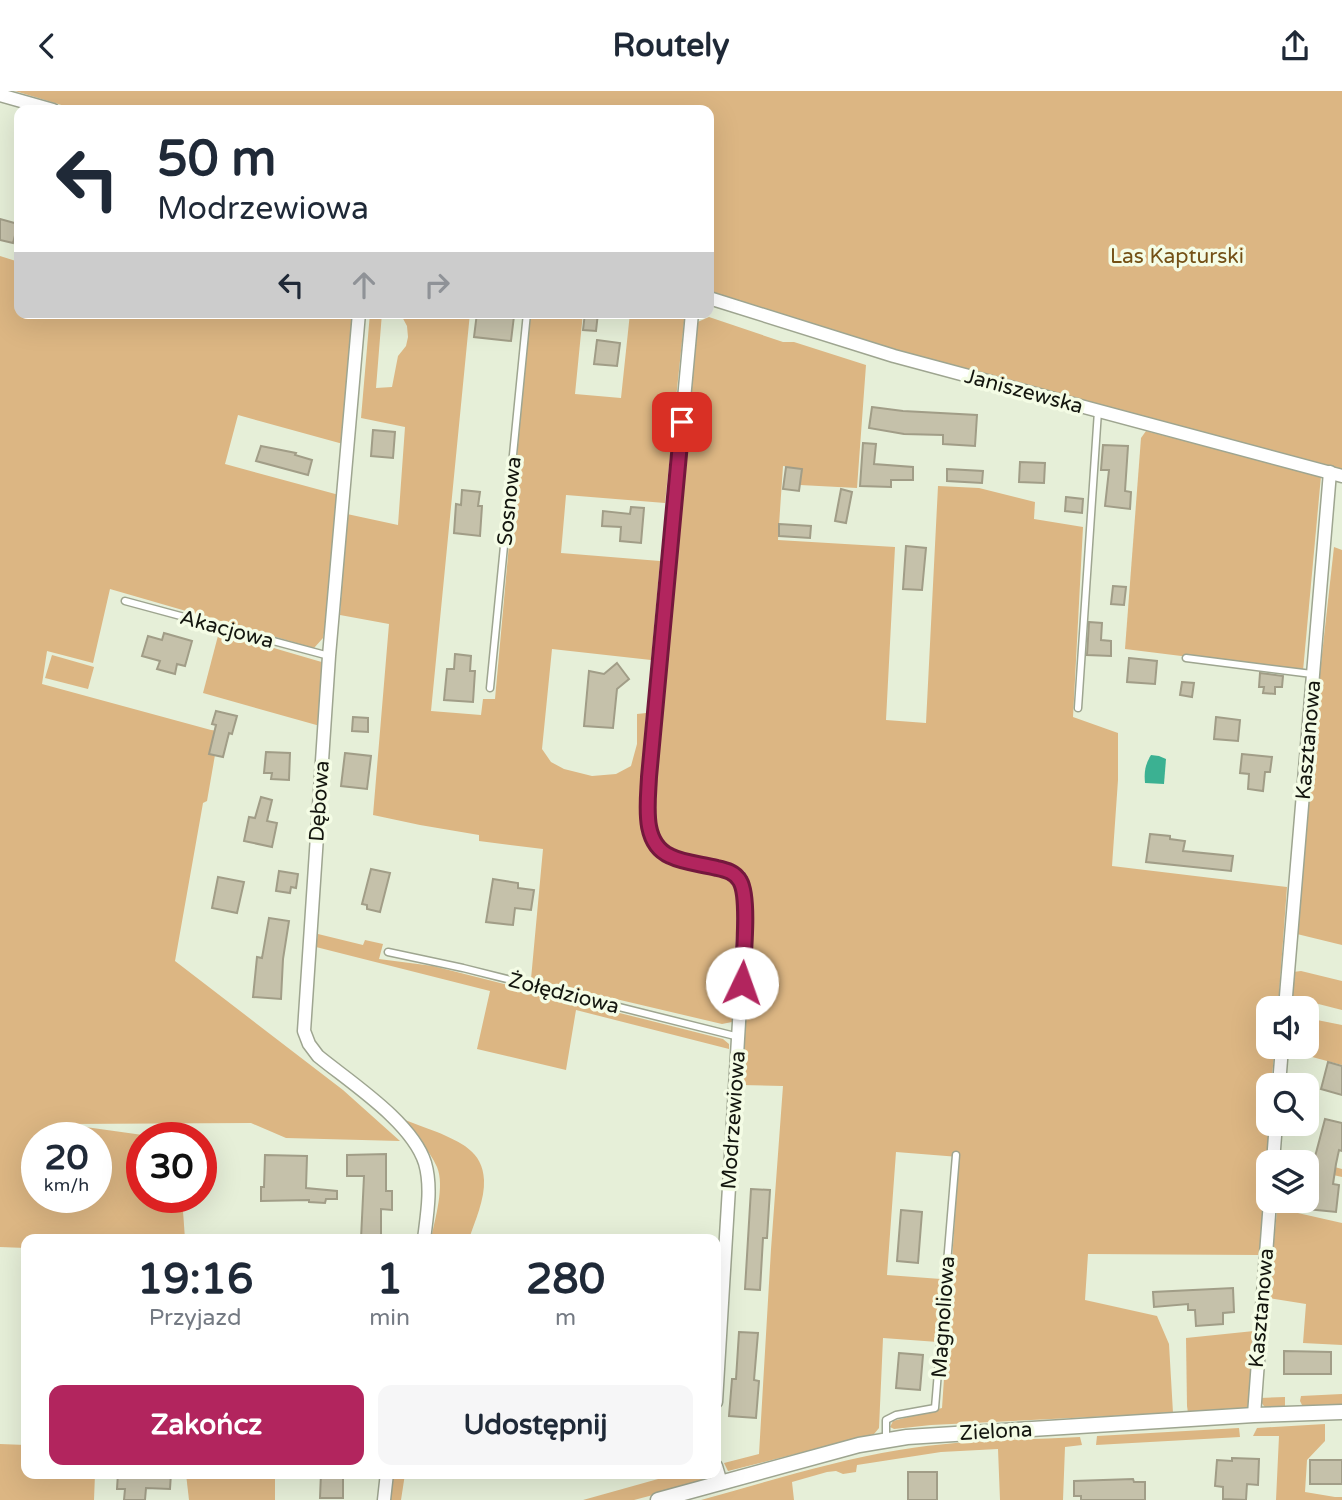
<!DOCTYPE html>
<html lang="pl">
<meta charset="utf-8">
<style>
body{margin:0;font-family:"Varela Round",sans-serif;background:#f6f6f7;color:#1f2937;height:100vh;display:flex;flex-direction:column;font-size:26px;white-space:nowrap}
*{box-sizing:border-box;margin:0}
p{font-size:23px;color:#747a83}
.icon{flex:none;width:38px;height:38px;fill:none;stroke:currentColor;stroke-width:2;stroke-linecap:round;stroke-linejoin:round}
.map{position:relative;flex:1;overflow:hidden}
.drawer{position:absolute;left:21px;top:1143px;width:700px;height:245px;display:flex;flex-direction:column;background:#fff;border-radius:14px;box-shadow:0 7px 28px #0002}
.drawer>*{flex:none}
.hud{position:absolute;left:14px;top:14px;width:700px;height:214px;border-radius:14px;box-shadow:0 7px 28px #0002;background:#fff;color:#1f2937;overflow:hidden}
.fabs{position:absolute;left:1256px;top:905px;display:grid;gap:14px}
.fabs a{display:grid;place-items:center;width:63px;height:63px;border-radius:14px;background:#fff;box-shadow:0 7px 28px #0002;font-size:35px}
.speed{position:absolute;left:21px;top:1031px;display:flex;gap:14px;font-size:35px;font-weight:700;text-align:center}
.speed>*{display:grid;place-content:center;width:91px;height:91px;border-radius:50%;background:#fff;box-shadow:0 7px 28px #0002;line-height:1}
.speed small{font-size:18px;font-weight:400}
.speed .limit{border:10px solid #d22;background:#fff;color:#111}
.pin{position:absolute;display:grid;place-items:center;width:60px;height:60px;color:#fff;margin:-30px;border-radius:14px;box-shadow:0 4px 10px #0006}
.me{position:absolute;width:77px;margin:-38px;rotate:3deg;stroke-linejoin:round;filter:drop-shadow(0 0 5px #0008)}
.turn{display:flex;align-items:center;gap:24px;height:147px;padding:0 28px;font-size:32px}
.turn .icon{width:91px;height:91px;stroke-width:2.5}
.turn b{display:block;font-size:49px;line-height:60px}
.lanes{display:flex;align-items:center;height:66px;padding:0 28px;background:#0003;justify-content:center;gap:35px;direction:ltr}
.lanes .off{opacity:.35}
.eta{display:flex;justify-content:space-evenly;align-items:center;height:119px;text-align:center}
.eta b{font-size:42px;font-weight:700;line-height:49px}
.primary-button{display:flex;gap:14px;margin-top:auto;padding:14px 28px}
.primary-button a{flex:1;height:80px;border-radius:14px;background:#b2255e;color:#fff;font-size:28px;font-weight:700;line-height:80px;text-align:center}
.primary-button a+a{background:#f6f6f7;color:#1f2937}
header{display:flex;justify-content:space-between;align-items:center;height:91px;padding:0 28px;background:#fff;font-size:32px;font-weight:700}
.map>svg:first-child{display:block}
.green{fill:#dcb683;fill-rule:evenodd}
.water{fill:#3bb192}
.building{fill:#c5c1aa;stroke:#a19d87;stroke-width:2}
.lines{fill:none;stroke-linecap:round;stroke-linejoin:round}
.service-casing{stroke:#9ea590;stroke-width:9}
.minor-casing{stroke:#9ea590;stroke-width:15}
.tertiary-casing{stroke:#9ea590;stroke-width:17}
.service{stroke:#fff;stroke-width:6}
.minor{stroke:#fff;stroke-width:12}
.tertiary{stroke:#fff;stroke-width:14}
.route-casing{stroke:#74183d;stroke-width:18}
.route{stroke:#b2255e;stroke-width:12}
.labels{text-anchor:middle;stroke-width:7;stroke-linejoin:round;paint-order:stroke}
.park-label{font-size:21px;fill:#745015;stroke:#f4fce5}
.street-label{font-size:21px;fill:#13150e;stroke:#f4fce5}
</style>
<header><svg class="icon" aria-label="back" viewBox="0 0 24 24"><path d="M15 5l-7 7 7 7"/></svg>Routely<svg class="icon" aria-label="share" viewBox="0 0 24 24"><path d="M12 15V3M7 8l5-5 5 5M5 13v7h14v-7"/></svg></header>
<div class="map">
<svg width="1342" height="1409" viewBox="0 0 1342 1409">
<rect width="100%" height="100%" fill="#e6efd8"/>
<g class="green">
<polygon points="15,0 1342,0 1342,381 709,210 709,19 78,19"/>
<path d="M0,165L19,171V222H351V258L343,353L238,324L225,373L339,404L332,500L323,547L314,557L110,498L93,572L47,560L42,593L211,639L219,640L209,663L215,664L207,710L203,712L175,870L343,999L400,1050L286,1047L251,1032L64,1033L157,1046H142V1106H182L185,1148H26V1157L0,1156ZM37,1046H96V1106H37Z"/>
<polygon points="370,222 382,222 376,297 392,296 398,265 406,255 408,246 407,235 400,222 470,222 431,620 481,624 483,608 495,608 530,222 583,222 575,303 621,307 630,222 685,222 665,412 566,404 561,462 660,470 651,569 552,558 542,658 551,671 564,678 592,685 616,683 631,675 637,653 637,623 646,622 641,696 656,683 693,233 709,226 783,251 794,251 866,274 857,397 800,394 801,378 783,375 778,449 895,456 886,629 926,632 938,395 979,397 1035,411 1034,428 1083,436 1073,626 1118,642 1118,689 1112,775 1287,796 1278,917 1269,917 1269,956 1275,956 1271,994 1269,994 1268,1089 1259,1164 1088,1163 1085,1209 1157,1225 1169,1253 1173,1322 931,1334 894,1338 890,1336 893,1330 942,1317 959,1066 896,1061 887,1184 941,1188 938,1251 883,1247 879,1337 874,1343 728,1380 724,1372 759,1363 771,1158 783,995 741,994 750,806 747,785 744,780 738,798 732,931 722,933 531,888 543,758 479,750 479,744 420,734 373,724 389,533 340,524 347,423 398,434 405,336 361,327"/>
<polygon points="1146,340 1321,385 1303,580 1125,558 1141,347"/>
<polygon points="1334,456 1342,459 1342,854 1297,843 1315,626"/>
<polygon points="219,541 325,572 320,635 203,602"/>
<polygon points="52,564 94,576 88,598 45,587"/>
<polygon points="318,843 363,854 365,849 383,853 379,868 433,875 723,948 729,953 729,958 576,919 566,979 477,958 490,900 316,856"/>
<polygon points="1301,880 1342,890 1342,919 1291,906 1293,881"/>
<polygon points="1307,927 1342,934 1342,974 1286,959 1286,956 1307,956"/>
<path d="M400,1027C412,1032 424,1036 437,1041C460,1051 483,1060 484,1089C485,1108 475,1130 469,1148H431C435,1128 445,1095 437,1076C429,1058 413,1042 400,1027Z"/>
<polygon points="1278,1061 1342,1078 1342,1086 1307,1078 1307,1071 1277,1071"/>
<polygon points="1278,1110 1287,1110 1289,1120 1342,1132 1342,1254 1303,1252 1306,1213 1268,1207"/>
<polygon points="1254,1240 1250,1314 1246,1317 1188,1322 1187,1315 1186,1247"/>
<polygon points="1342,1303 1342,1314 1302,1314 1300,1310 1301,1305"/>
<path d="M1285,1306V1316C1272,1317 1264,1322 1260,1307Z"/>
<polygon points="1325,1333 1325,1350 1307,1369 1305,1401 1335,1406 1342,1406 1342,1409 1276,1409 1279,1345 1253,1345 1257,1337"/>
<polygon points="1239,1337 1240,1346 1096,1354 1097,1345"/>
<path d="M1080,1346L1082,1354L1065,1356L1063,1409H1000L998,1358L941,1361L857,1374L856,1381L843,1383L836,1380L827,1381L792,1391L794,1409H701C766,1391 832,1370 899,1359C958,1349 1020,1349 1080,1346Z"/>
<polygon points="0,1353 26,1354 26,1382 95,1383 94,1409 0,1409"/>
<polygon points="186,1383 275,1383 275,1409 189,1409"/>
<polygon points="393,1383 405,1383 401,1409 390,1409"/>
<polygon points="676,1383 710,1383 706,1390 634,1409 583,1409"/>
</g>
<path class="water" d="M1151,664L1159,665L1166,668L1164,693L1145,692C1144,681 1145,674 1151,664Z"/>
<g class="building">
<polygon points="0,128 18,133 13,152 0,149"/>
<polygon points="477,222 514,225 511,250 474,246"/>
<polygon points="585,222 598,222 596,240 583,239"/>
<polygon points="597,249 620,252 617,275 594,273"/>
<polygon points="872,316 903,320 977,324 975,355 943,353 943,344 904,343 869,337"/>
<polygon points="373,339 395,341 393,367 371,365"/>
<polygon points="863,352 876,353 874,373 913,376 913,389 891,389 891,396 860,395"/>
<polygon points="1103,354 1128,355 1125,400 1131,401 1130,418 1105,415 1109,379 1101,379"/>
<polygon points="261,355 296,362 295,364 312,369 308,384 256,370"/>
<polygon points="1020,371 1045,372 1044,392 1019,391"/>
<polygon points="786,376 802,378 799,400 783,398"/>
<polygon points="947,378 983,380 982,392 947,390"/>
<polygon points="841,398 852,401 846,432 835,430"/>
<polygon points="462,399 480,401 478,415 482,415 480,445 454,442 456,413 461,414"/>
<polygon points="1066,406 1083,408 1082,422 1065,420"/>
<polygon points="631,416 644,417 641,452 620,450 621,436 602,435 603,420 630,423"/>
<polygon points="779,433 811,435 810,447 779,445"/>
<polygon points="906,455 926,457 922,499 903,498"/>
<polygon points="1113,495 1126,496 1124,514 1111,513"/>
<polygon points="1089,531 1102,532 1101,549 1111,550 1111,565 1087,564"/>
<polygon points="164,542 192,550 185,575 177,573 175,583 157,578 160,570 142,565 148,545 162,549"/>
<polygon points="455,563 471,565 470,580 475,580 473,611 444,609 447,578 454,578"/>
<polygon points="1129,567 1157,570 1155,593 1127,591"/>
<polygon points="617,572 629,588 617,598 613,637 584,635 589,580 604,583"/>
<polygon points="1260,582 1283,585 1282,596 1275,596 1275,603 1263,602 1264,596 1259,596"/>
<polygon points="1182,591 1194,592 1192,606 1180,604"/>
<polygon points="216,620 237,625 232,643 229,642 223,666 209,663 216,634 212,633"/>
<polygon points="353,626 368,627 368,641 352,640"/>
<polygon points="1216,626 1240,629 1238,650 1214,648"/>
<polygon points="266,661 290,662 289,689 271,688 272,682 264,682"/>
<polygon points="345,662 371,665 367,698 341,695"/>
<polygon points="1242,663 1272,666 1270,681 1265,681 1263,700 1248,698 1249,683 1240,682"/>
<polygon points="261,706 272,709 267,730 277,732 272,756 244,750 249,726 255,727"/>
<polygon points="1150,743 1170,745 1170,748 1185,750 1183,760 1233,765 1231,780 1146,771"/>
<polygon points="371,778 390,782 380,821 367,818 367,814 362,813"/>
<polygon points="279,780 298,783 296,797 291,796 290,802 276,800"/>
<polygon points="218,786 244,791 237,822 212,817"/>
<polygon points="493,788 518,792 518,797 534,799 531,819 515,817 513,834 486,831"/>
<polygon points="269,827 289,830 283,868 281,908 253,906 257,866 262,867"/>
<polygon points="1328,971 1342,975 1342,1004 1321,998"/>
<polygon points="1325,1028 1342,1032 1342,1060 1339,1059 1336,1073 1333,1093 1339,1094 1336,1121 1307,1118 1312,1077"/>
<polygon points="386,1063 386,1100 392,1100 392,1119 381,1118 381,1148 361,1148 364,1085 347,1085 347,1064"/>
<polygon points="265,1064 307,1065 306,1097 337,1100 337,1108 326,1108 325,1112 309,1111 309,1109 261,1110 261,1096 264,1096"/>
<polygon points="751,1098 770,1099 767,1147 763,1147 760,1199 745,1198"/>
<polygon points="901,1119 922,1121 918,1172 897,1170"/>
<polygon points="1233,1197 1234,1221 1223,1222 1223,1233 1196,1235 1195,1219 1188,1219 1188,1213 1154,1216 1153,1201"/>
<polygon points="739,1241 758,1242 754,1289 759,1290 756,1327 729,1325 732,1288 736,1288"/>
<polygon points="1284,1260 1331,1261 1331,1283 1284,1283"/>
<polygon points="899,1262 923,1264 920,1299 896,1297"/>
<polygon points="1232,1367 1259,1368 1258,1394 1247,1393 1246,1409 1223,1408 1223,1396 1215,1395 1217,1369 1232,1370"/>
<rect x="1310" y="1369" width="32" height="24"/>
<rect x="908" y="1381" width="29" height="28"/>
<polygon points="118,1382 171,1382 170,1398 146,1397 145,1409 124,1409 125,1398 117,1398"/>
<polygon points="321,1382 343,1382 343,1407 320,1407"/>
<polygon points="1133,1388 1134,1391 1145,1391 1145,1409 1081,1409 1081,1405 1074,1405 1074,1390"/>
</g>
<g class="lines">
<g class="service-casing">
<g id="service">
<polyline points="125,510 329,565"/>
<polyline points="1186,567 1312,583"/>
<polyline points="490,597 527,222"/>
<polyline points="1078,617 1098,320"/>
<polyline points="388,861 463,877 739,946"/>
<polyline points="886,1348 886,1329 896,1324 935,1317 956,1064"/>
</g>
</g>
<g class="minor-casing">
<g id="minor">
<polyline points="0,4 53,19"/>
<polyline points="709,207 894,265 1342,385"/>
<path d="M359,222L329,565L304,940L309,953L318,965C351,992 412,1031 425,1072C432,1096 427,1124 424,1148"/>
<path d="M692,222L649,686C648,704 646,723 650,741C663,788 728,759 742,795C749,811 744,847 743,865L716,1311"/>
<polyline points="1285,917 1330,381"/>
<polyline points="1279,994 1282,956"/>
<polyline points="1273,1071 1276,1032"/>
<polyline points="1254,1324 1270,1110"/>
<polyline points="716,1375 721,1392"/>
<polyline points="384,1409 387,1382"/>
</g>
</g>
<g class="tertiary-casing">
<polyline id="tertiary" points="658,1409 859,1354 907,1346 1254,1324 1342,1321"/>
</g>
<use href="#service" class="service"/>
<use href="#minor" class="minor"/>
<use href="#tertiary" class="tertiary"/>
</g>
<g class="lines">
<g class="route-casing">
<path id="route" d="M682,331L649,686C648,712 641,752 670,765C684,772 702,773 717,777C726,779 735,781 740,790C750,807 743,870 742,892"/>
</g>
<use href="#route" class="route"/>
</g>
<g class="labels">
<g class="park-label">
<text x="1177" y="172">Las Kapturski</text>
</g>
<g class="street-label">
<text transform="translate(1024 300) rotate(15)" y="7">Janiszewska</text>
<text transform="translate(509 410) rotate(-84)" y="7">Sosnowa</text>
<text transform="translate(227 538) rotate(15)" y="7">Akacjowa</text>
<text transform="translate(1308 649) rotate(-85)" y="7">Kasztanowa</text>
<text transform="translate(319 710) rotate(-86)" y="7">Dębowa</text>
<text transform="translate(564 902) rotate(14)" y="7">Żołędziowa</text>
<text transform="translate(733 1029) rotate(-86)" y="7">Modrzewiowa</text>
<text transform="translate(1261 1217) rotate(-85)" y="7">Kasztanowa</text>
<text transform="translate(943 1226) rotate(-86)" y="7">Magnoliowa</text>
<text transform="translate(996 1340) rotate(-3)" y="7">Zielona</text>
</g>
</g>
</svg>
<div class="fabs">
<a><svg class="icon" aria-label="sound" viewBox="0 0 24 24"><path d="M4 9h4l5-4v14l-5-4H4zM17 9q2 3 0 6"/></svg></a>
<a><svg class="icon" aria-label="search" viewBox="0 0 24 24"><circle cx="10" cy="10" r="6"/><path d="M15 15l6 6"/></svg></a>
<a><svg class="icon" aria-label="layers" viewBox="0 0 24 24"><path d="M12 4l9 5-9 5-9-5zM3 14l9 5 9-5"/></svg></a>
</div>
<div class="speed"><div>20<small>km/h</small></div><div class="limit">30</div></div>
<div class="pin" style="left:682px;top:331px;background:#d93025"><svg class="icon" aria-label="arrive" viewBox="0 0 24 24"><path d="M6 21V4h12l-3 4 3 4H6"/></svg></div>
<svg class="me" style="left:742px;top:892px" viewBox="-20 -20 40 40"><circle r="19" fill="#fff"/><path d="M0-13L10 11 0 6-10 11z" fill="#b2255e"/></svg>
<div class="hud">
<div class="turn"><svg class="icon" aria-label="left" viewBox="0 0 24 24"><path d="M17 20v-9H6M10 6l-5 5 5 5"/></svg><div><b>50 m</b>Modrzewiowa</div></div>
<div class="lanes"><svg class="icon" aria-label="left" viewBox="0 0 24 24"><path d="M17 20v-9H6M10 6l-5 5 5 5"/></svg><svg class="icon off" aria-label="ahead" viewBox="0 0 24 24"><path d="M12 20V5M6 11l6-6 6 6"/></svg><svg class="icon off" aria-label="right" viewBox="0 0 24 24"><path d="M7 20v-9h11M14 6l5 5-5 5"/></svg></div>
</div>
<section class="drawer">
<div class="eta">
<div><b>19:16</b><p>Przyjazd</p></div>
<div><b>1</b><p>min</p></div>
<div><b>280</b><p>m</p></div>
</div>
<div class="primary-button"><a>Zakończ</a><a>Udostępnij</a></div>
</section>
</div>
